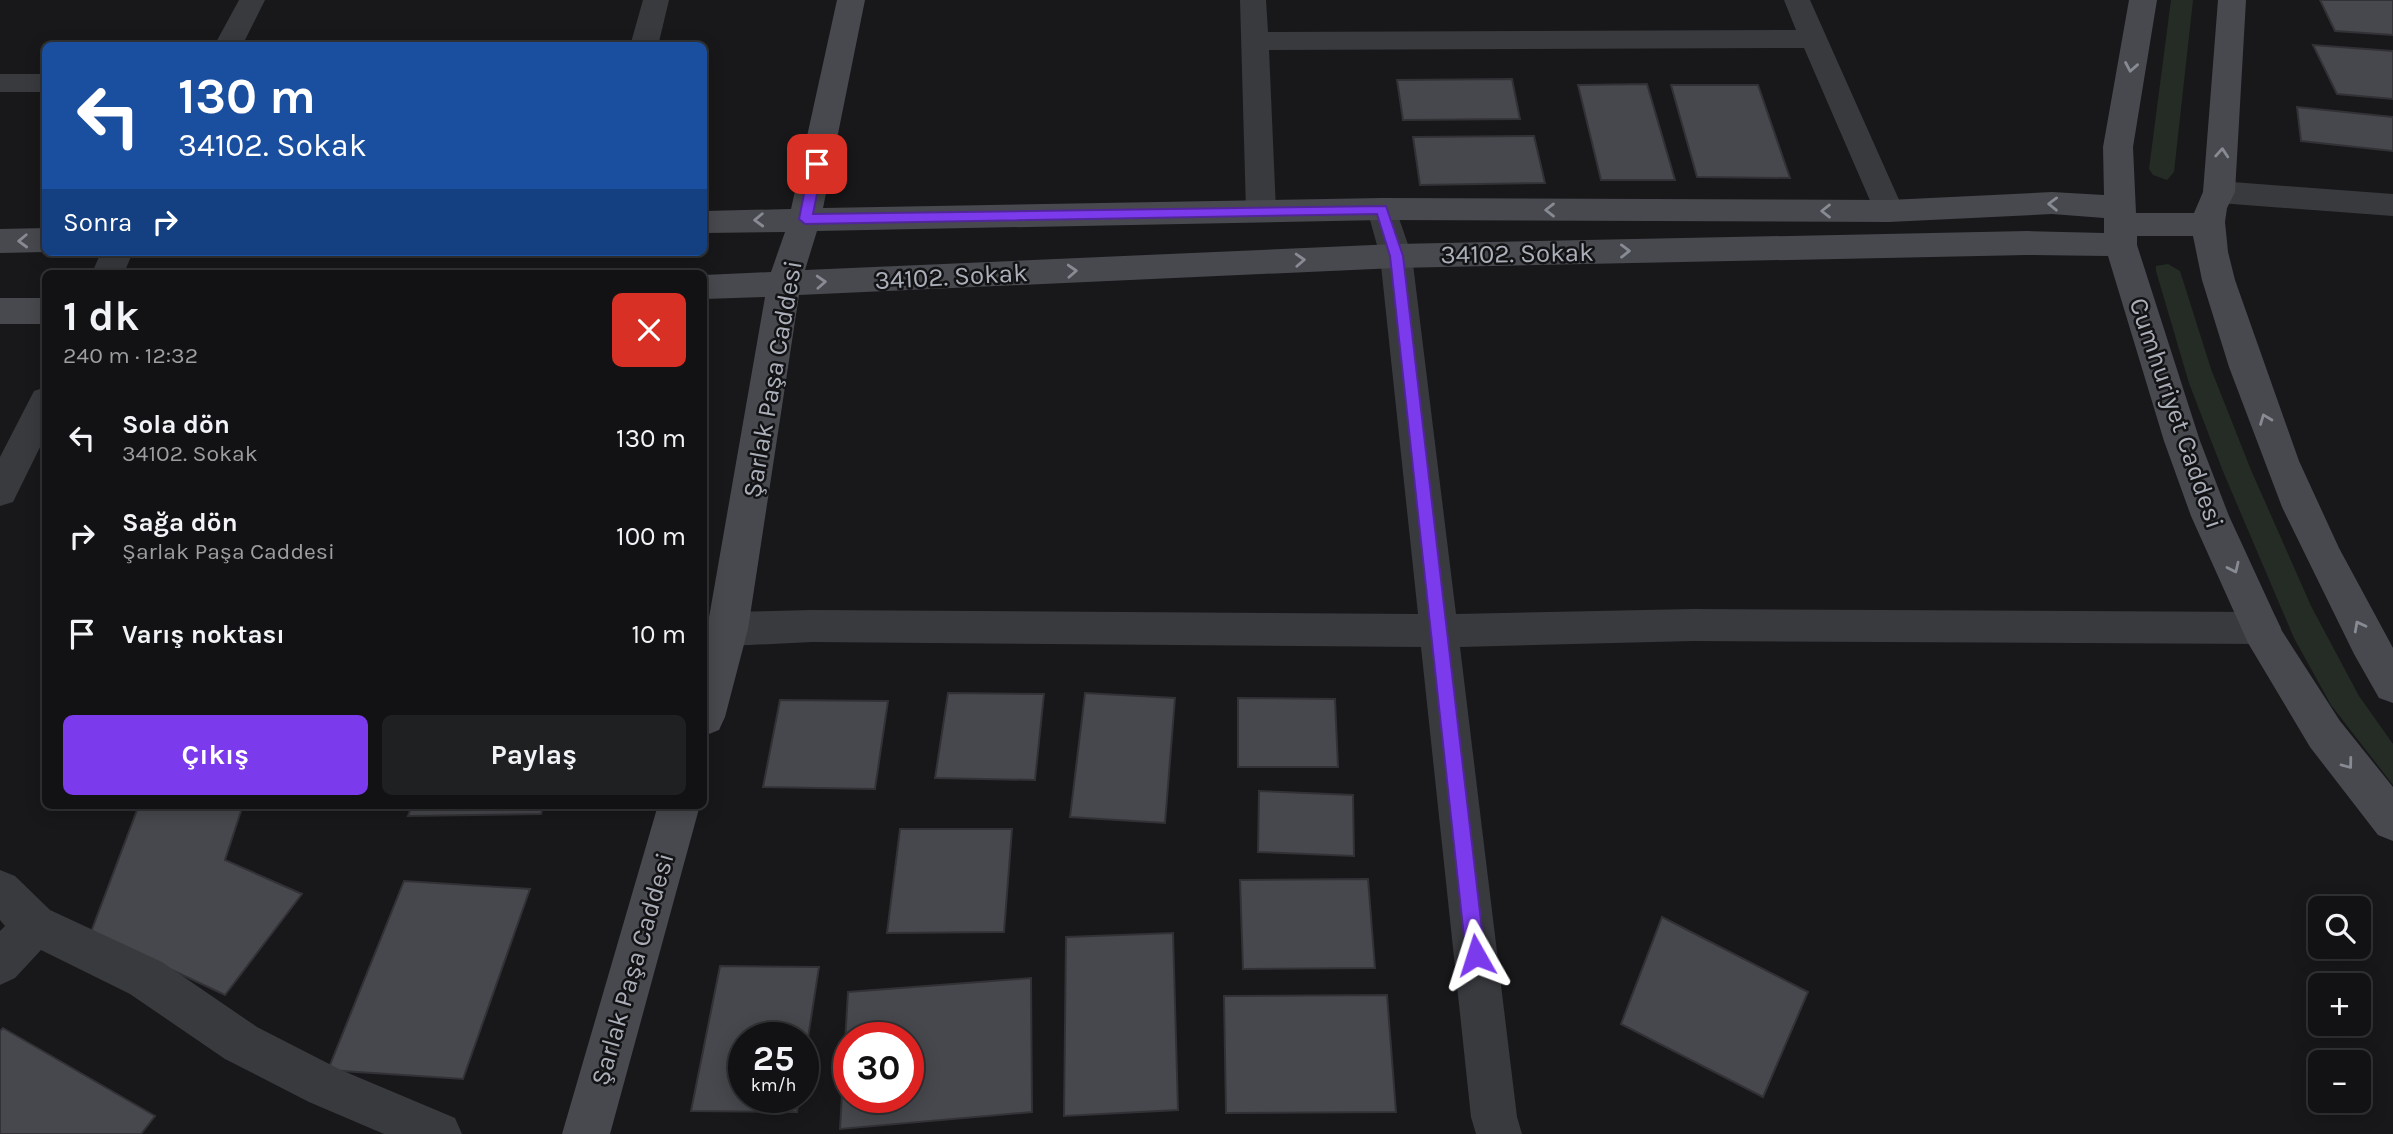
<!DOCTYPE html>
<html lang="tr">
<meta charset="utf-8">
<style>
body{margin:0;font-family:Karla,sans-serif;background:#1f2022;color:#f1f3f6;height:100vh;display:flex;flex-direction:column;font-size:26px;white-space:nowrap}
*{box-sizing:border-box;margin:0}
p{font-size:23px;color:#9c9ea0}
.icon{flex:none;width:38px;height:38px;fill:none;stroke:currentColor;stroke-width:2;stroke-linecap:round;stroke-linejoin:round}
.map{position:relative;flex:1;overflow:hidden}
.sheet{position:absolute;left:42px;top:270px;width:665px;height:539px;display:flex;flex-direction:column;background:#121214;border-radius:10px;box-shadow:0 4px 18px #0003,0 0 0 2px #313234}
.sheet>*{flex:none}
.banner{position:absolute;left:42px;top:42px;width:665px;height:214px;border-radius:10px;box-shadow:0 4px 18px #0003,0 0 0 2px #313234;background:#1a4fa0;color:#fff;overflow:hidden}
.tools{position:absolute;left:2308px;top:896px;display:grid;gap:14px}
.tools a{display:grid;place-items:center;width:63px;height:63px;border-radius:10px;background:#121214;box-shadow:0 4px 18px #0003,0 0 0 2px #313234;font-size:35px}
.speed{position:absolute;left:728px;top:1022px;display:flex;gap:14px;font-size:35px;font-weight:700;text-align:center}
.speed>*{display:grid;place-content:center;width:91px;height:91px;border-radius:50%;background:#121214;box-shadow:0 4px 18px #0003,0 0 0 2px #313234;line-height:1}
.speed small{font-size:18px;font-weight:400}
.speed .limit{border:10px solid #d22;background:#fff;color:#111}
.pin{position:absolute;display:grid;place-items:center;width:60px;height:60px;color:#fff;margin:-30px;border-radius:14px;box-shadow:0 4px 10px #0006}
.me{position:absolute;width:77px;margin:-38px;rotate:354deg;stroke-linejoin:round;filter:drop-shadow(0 0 5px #0008)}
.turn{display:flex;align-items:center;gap:24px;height:147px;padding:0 21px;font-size:32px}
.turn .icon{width:91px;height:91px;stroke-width:2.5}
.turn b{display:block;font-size:49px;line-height:60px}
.then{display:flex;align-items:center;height:66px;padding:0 21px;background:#0003;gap:14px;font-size:26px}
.round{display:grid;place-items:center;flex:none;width:74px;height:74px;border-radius:10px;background:#1f2022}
.head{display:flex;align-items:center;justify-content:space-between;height:119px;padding:0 21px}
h1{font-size:42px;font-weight:700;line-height:52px}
.button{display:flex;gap:14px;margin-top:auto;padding:14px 21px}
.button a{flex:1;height:80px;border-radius:10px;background:#7c3aed;color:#fff;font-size:28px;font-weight:700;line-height:80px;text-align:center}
.button a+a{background:#1f2022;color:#f1f3f6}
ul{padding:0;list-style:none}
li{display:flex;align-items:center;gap:21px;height:98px;padding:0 21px}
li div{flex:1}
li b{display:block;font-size:26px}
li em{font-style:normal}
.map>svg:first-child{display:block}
.green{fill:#242c25}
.building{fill:#47484d;stroke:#323236;stroke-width:2;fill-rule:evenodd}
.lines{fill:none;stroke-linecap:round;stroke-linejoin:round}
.street{fill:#393a3e;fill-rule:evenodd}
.secondary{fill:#47494e;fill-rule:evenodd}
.oneway{stroke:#888b94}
.route{fill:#7c3aed;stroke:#51269a;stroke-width:2}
.labels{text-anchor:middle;stroke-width:5;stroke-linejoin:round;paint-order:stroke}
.street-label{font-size:26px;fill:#abafb9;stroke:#131315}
</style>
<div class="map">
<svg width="2393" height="1134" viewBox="0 0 2393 1134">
<rect width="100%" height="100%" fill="#18181a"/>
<g class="green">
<polygon points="2171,0 2193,0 2174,172 2167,180 2153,175 2149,169"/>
<polygon points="2168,264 2180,271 2211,369 2251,470 2311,606 2359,696 2393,744 2393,785 2331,705 2294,638 2222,469 2189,383 2156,271 2156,266"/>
</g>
<g class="building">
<polygon points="2320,0 2393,0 2393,35 2335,31"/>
<polygon points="2313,45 2393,51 2393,99 2337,94"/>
<polygon points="1512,79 1520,119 1403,120 1397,80"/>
<polygon points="1647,84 1675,180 1601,180 1578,85"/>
<polygon points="1671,85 1758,85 1790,178 1697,177"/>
<polygon points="2297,107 2393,117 2393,151 2301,141"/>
<polygon points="1534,136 1545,183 1420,185 1413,137"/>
<polygon points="948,693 1044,694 1035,780 935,778"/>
<polygon points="1085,693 1175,698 1165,823 1070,817"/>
<polygon points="1238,698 1335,699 1338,767 1238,767"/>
<polygon points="780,700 888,701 875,789 763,787"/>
<polygon points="1259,791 1353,795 1354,856 1258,852"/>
<polygon points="139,805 243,805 225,860 302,894 225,995 91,932"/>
<polygon points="412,805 544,805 541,814 408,816"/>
<polygon points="900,829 1012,829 1004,932 887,933"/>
<polygon points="1368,879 1375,968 1243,969 1240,880"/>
<polygon points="404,881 530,889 463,1079 328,1070"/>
<polygon points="1662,917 1808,992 1763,1097 1621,1024"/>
<polygon points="1173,933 1178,1110 1064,1116 1066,937"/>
<polygon points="720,966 819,967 803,1070 803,1038 744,1038 744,1097 799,1097 797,1112 691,1111"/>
<path d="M1031,978L1032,1112L840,1129L848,992ZM849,1038H908V1097H849Z"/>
<polygon points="1387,995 1396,1112 1226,1113 1224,996"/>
<polygon points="3,1028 155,1116 141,1134 0,1134 0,1031"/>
</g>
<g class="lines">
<g class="street">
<polygon points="239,0 265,0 242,46 214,46"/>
<polygon points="643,0 669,0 658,46 630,46"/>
<polygon points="1240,0 1266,0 1268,32 1796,30 1784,0 1810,0 1904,211 1900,219 1889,222 1878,219 1804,48 1269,50 1276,211 1272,219 1261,222 1250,219 1246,211"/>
<rect x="0" y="74" width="46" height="18"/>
<polygon points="2219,181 2393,194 2393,216 2219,203 2208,199 2204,192 2208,185"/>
<polygon points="1382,198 1393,201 1412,256 1456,614 1693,609 2262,612 2275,616 2281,628 2275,640 2262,644 1693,641 1460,647 1517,1117 1522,1134 1476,1134 1471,1117 1421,647 812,642 728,646 715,641 709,629 715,617 728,612 812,610 1418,614 1380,256 1367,209 1371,201"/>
<polygon points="101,252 133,252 124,273 92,273"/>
<polygon points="46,387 46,435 13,502 0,506 0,457 34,391"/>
<polygon points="0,870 15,876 50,910 162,962 257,1027 341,1070 455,1118 462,1134 384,1134 309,1102 225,1059 130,994 41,950 15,978 0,985 0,931 5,926 0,920"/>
</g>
<g class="secondary">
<path d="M837,0H865L823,208L1382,198L1889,200L2052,192L2104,195L2103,147L2129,0H2157L2133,147L2136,213H2194L2203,192L2218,0H2246L2235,192L2227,208L2225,222L2228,252L2235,280L2299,461L2339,548L2393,648V703L2379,698L2354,654L2282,507L2229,367L2202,280L2193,236H2137V245L2200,441L2229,516L2282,631L2340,721L2393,787V841L2378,835L2310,747L2248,643L2191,516L2164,441L2108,256L2027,255L1396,268L799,295L748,629L725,717L719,730L704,736V646L765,297L704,299V275L771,272L785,232L704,233V211L791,209ZM2052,214L2104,218V233L2027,231L1396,244L805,270L817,231L1382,220L1889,222Z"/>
<polygon points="46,228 46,252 0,253 0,229"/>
<rect x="0" y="298" width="46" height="26"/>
<polygon points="658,805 700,805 610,1134 562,1134"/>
</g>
</g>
<defs><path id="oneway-chevron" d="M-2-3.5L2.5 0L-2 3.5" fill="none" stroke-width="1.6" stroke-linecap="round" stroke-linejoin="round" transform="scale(1.75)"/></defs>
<g class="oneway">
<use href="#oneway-chevron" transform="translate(2131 67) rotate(100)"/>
<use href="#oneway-chevron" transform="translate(2222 153) rotate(-86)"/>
<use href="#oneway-chevron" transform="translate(2053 204) rotate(-179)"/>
<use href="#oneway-chevron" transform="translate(1550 210) rotate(-180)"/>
<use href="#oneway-chevron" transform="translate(1826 211) rotate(-180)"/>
<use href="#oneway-chevron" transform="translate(759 220) rotate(178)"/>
<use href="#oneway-chevron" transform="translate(23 241) rotate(178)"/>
<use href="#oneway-chevron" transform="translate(1625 251) rotate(-1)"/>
<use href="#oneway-chevron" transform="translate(1300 260) rotate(-3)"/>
<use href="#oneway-chevron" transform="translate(1072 271) rotate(-3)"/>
<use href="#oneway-chevron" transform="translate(821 282) rotate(-3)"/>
<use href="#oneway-chevron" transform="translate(2265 419) rotate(-111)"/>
<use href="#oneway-chevron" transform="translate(2234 568) rotate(65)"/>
<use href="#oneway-chevron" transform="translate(2359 626) rotate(-118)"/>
<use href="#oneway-chevron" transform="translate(2348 764) rotate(53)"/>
</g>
<polygon class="route" points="817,160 823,164 813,214 1386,206 1403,256 1485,955 1482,961 1476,964 1469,961 1466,955 1390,256 1377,214 805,224 799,219 810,164"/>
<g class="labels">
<g class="street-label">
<text transform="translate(1517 253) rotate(-1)" y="9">34102. Sokak</text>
<text transform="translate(951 276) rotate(-3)" y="9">34102. Sokak</text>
<text transform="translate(772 379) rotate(-80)" y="9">Şarlak Paşa Caddesi</text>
<text transform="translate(2177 413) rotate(71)" y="9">Cumhuriyet Caddesi</text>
<text transform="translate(632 969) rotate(-74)" y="9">Şarlak Paşa Caddesi</text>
</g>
</g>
</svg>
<div class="tools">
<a><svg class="icon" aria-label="search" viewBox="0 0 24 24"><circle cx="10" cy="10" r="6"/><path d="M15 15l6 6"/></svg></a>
<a>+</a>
<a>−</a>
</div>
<div class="speed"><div>25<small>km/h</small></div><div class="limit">30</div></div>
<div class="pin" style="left:817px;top:164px;background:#d93025"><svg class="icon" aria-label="arrive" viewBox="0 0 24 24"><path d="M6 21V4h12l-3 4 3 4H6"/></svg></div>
<svg class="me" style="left:1476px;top:955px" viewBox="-20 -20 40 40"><path d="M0-17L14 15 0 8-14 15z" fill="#7c3aed" stroke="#fff" stroke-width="4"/></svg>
<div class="banner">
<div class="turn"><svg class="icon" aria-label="left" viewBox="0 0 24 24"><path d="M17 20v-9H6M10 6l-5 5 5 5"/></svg><div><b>130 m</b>34102. Sokak</div></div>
<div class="then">Sonra<svg class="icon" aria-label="right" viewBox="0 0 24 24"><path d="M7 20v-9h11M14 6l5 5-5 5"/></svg></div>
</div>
<section class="sheet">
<div class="head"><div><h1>1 dk</h1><p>240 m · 12:32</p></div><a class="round" style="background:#d93025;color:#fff"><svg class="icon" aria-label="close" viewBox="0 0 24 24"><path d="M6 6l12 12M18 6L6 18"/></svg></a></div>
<ul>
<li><svg class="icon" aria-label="left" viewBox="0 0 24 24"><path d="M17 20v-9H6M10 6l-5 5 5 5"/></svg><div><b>Sola dön</b><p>34102. Sokak</p></div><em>130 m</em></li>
<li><svg class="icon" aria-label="right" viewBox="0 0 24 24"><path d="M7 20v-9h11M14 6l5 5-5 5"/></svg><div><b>Sağa dön</b><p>Şarlak Paşa Caddesi</p></div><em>100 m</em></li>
<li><svg class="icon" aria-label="arrive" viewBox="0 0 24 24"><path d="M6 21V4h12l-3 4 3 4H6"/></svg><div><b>Varış noktası</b></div><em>10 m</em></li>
</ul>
<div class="button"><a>Çıkış</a><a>Paylaş</a></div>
</section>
</div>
